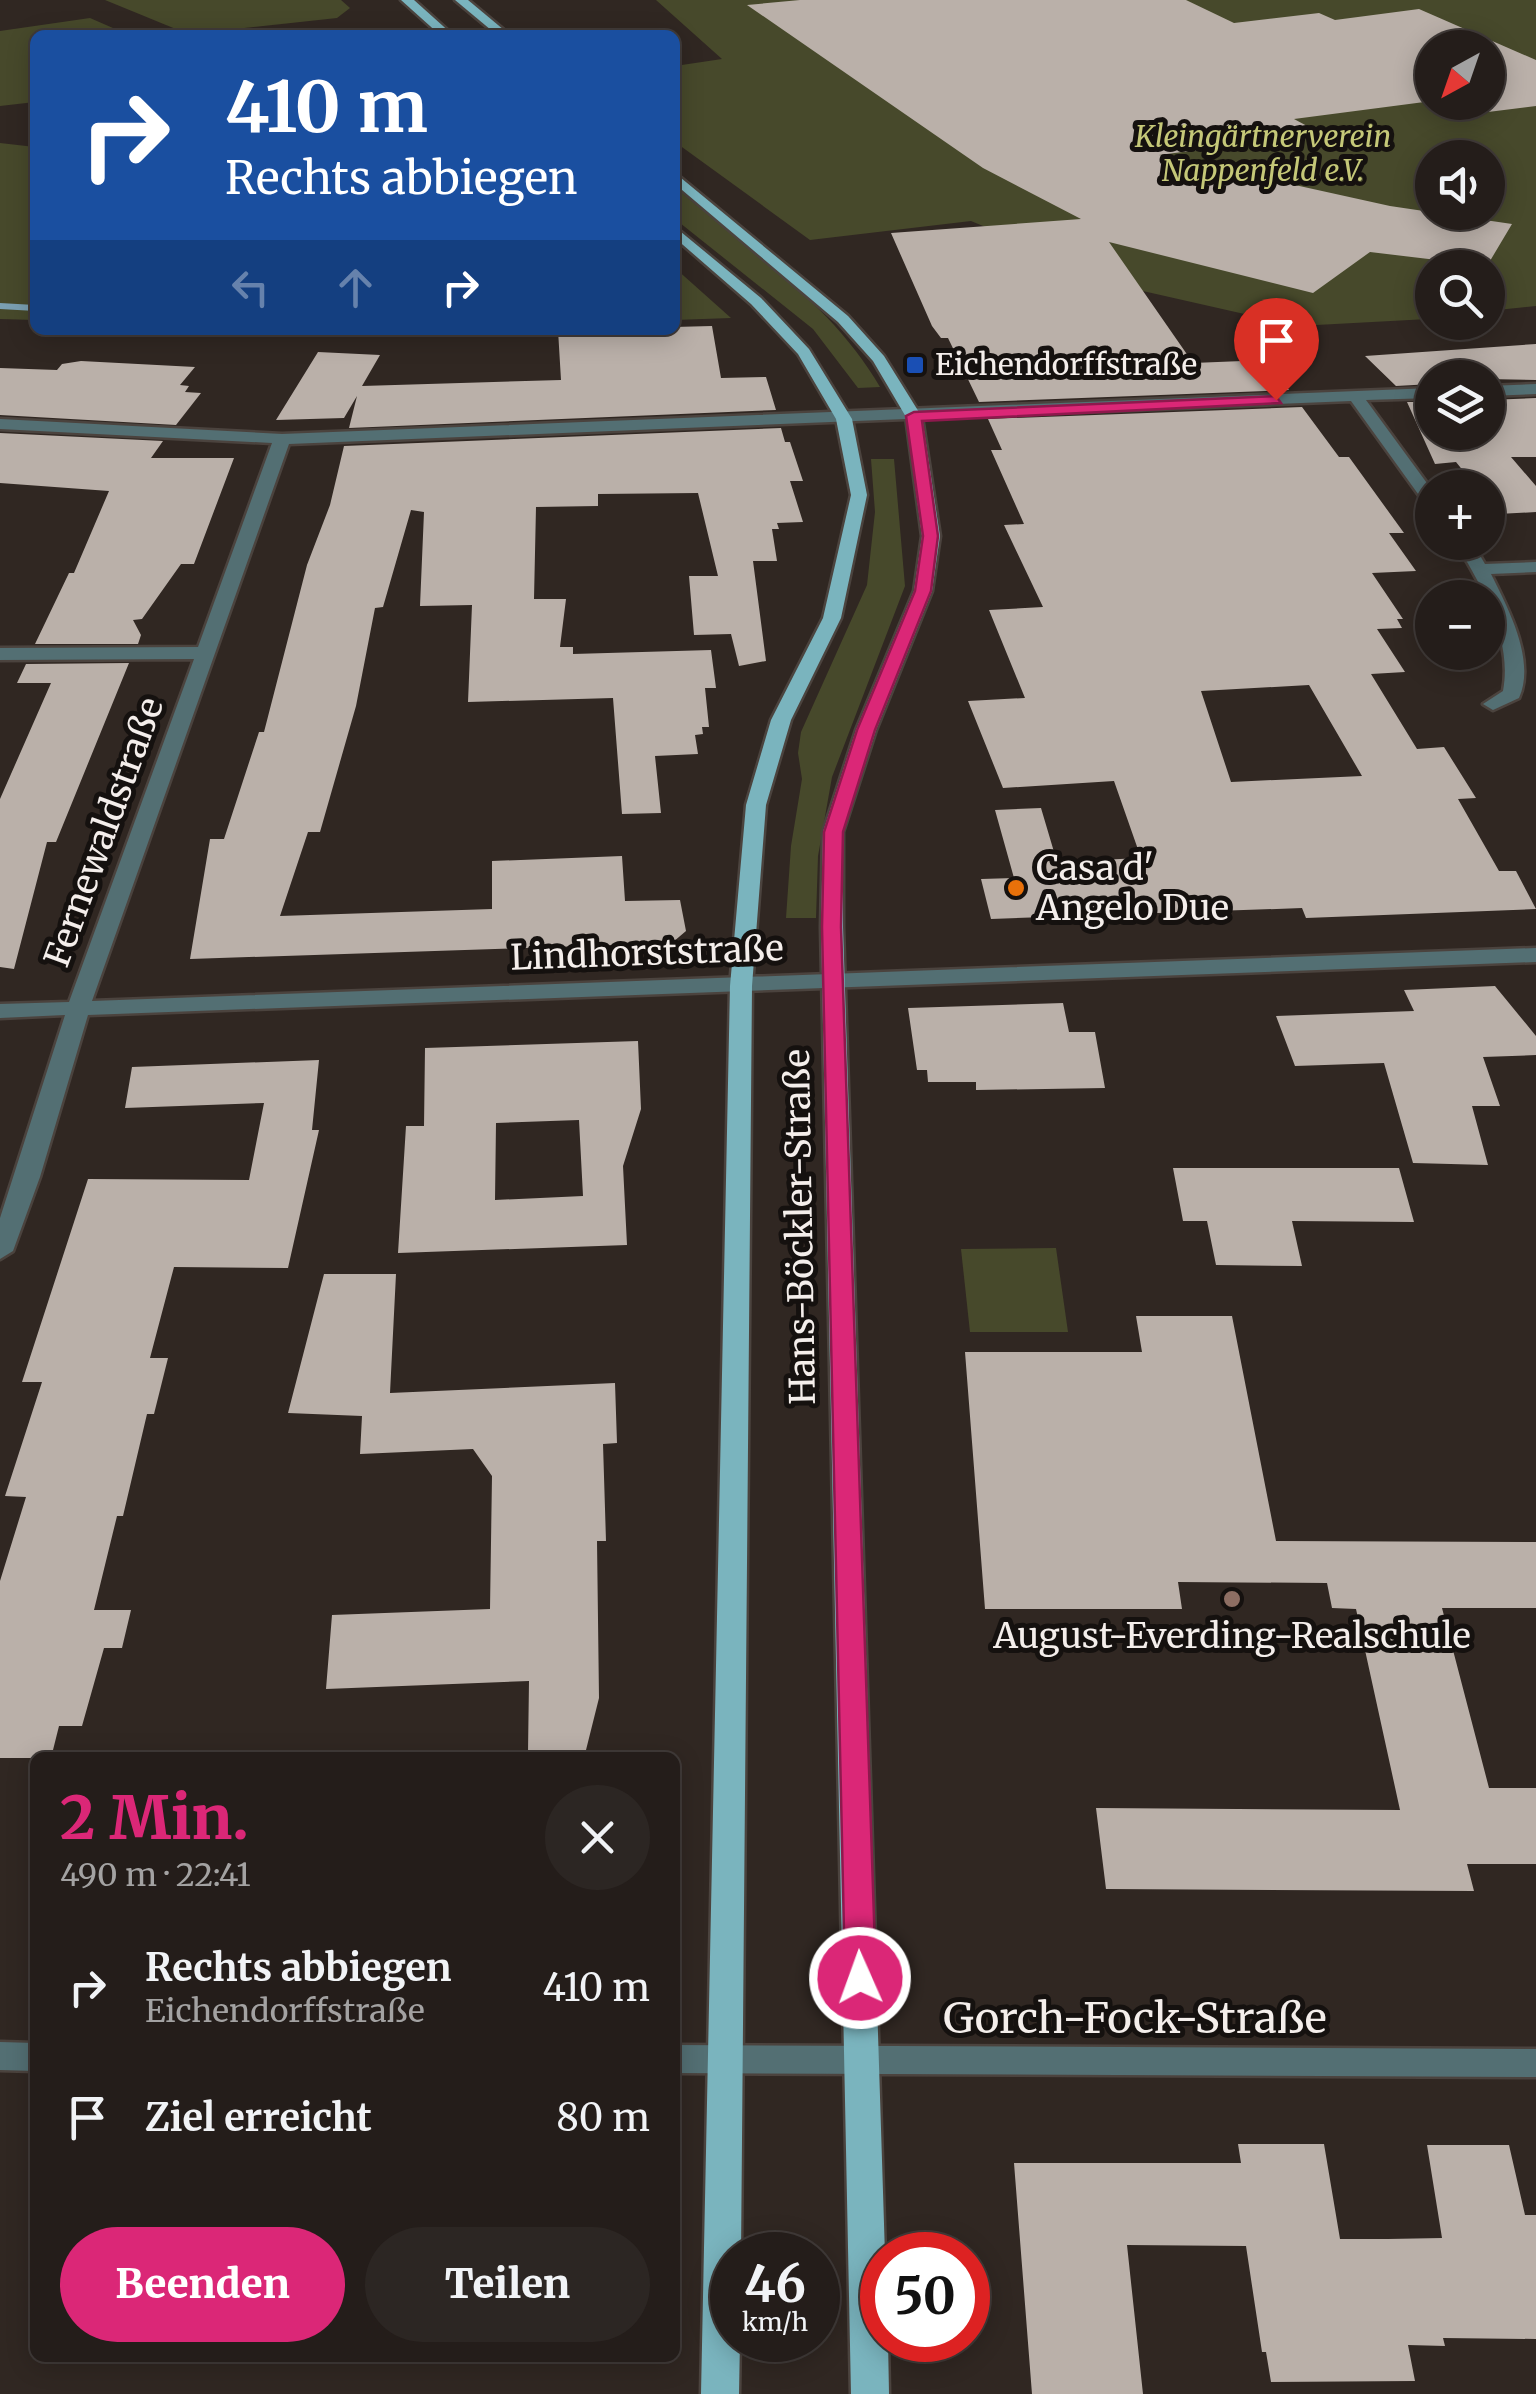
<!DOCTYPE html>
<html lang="de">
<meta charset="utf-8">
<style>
body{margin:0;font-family:Merriweather,serif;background:#2c2623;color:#f1f3f6;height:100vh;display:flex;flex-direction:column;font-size:38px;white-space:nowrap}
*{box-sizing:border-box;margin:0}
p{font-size:32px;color:#a3a2a2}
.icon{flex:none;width:55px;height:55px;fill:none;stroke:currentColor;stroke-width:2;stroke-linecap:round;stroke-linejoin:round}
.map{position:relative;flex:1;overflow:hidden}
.panel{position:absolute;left:30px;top:1752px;width:650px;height:610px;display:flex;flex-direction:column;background:#241d1a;border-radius:15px;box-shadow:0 5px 25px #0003,0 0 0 2px #413b39}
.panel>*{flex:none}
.banner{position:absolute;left:30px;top:30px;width:650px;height:305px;border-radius:15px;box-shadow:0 5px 25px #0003,0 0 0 2px #413b39;background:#1a4fa0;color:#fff;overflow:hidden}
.needle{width:65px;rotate:220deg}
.controls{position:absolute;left:1415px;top:30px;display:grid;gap:20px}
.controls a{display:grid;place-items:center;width:90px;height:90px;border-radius:50%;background:#241d1a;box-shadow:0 5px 25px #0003,0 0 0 2px #413b39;font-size:50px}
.speed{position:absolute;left:710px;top:2232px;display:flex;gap:20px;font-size:50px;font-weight:700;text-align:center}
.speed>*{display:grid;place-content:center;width:130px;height:130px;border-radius:50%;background:#241d1a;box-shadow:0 5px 25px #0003,0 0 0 2px #413b39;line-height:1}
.speed small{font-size:25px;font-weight:400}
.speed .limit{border:15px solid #d22;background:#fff;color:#111}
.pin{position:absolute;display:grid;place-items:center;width:85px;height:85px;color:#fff;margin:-102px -42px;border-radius:50% 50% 50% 0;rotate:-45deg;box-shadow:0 0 10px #0007}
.pin .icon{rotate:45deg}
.me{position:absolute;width:110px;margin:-55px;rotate:358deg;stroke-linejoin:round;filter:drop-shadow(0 0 8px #0008)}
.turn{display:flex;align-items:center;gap:35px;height:210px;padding:0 30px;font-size:45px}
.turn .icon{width:130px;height:130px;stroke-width:2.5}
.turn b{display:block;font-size:70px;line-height:85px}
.lanes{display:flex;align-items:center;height:95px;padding:0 30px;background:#0003;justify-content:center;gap:50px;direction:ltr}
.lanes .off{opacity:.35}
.round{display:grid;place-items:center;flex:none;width:105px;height:105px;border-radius:52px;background:#2c2623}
.head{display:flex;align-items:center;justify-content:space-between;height:170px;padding:0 30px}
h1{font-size:60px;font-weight:800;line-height:75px;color:#db2777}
.button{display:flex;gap:20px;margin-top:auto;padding:20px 30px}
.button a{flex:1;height:115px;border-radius:60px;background:#db2777;color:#fff;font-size:40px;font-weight:800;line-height:115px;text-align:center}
.button a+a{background:#2c2623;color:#f1f3f6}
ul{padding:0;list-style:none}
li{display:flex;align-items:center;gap:30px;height:130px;padding:0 30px}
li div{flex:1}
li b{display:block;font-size:38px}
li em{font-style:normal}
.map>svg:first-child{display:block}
.green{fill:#47492b;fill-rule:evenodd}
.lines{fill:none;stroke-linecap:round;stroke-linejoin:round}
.stream{fill:#7a9fb2;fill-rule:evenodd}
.building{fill:#bab0a9;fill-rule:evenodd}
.minor-casing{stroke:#4b433e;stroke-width:5}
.major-casing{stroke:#4b433e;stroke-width:5}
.minor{fill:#536f73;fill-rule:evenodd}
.major{fill:#7ab4be;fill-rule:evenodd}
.route{fill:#db2777;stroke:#8e194d;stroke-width:2.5}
.transit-dot{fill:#1a4fb4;stroke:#15110f;stroke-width:4}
.food-dot{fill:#e8710a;stroke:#15110f;stroke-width:4}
.education-dot{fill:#8d6e63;stroke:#15110f;stroke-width:4}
.labels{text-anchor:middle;stroke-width:10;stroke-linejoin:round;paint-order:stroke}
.far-park-label{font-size:30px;font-style:italic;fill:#c5c878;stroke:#15110f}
.far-poi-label{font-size:30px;fill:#f4eeeb;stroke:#15110f;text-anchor:start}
.street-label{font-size:35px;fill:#f4eeeb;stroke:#15110f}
.poi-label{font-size:35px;fill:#f4eeeb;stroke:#15110f;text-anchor:start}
.near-street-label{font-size:42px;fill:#f4eeeb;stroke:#15110f}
</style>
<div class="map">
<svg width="1536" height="2394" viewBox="0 0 1536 2394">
<rect width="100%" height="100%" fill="#302722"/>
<g class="green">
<polygon points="105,0 341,0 350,8 337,18 188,34"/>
<path d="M656,0H1536V306L1488,311V268H1432V312L1424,313L1428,319L1298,326L1134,289L971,221L810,240L675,142V66L722,59ZM1432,48H1488V102H1432ZM1432,158H1488V212H1432Z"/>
<polygon points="90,18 129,35 35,35 35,102 0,106 0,31"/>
<polygon points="0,143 35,147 35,320 0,319"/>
<path d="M675,187C747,248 832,304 880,387L858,388L813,329L675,219Z"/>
<polygon points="675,268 731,318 675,320"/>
<polygon points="871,459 894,459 905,586 832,777 818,856 816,918 786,918 791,846 802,779 798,753 801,732 867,585 875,512"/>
<polygon points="1056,1248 1068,1332 970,1332 961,1249"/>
</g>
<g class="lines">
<polygon class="stream" points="0,303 35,305 35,311 0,309"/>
</g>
<g class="building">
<polygon points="800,0 1186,0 1234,23 1319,13 1335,20 1419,9 1536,60 1536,106 1488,112 1488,48 1432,48 1432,101 1294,119 1322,134 1159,155 1390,206 1512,224 1487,266 1370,252 1313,293 1109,242 1193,363 1267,360 1289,390 979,402 948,338 941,338 932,326 891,233 1081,219 983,168 747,5"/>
<polygon points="712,326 721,378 766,377 776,410 349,428 357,396 344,418 276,420 318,352 380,355 362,386 561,380 558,330"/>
<polygon points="1536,344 1536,380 1432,378 1432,384 1396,386 1365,356"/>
<polygon points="81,361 195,367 180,385 189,386 185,392 201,393 176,425 0,415 0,368 57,370 62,364"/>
<polygon points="1536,398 1536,457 1511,457 1536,486 1536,512 1498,514 1488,501 1488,488 1477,488 1456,462 1435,464 1407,402 1432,402 1432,432 1488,432 1488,400"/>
<path d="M1302,407L1339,457H1349L1404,533H1389L1416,571L1372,573L1403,619H1397L1402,628L1377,629L1405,672L1371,674L1417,749L1444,747L1476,798L1458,799L1499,871H1516L1536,909L1306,918L1302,908L991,919L981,879L1014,878L995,810L1041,808L1057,862L1141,858L1114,781L1003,788L968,701L1025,698L989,610L1043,607L1004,525L1024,524L991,450H1002L988,419ZM1309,685L1362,776L1231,782L1201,691Z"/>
<polygon points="781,428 785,442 790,442 803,481 790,481 803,522 777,523 779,529 772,529 777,561 753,561 766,661 739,666 731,634 694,635 689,576 718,576 698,493 598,494 598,506 536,507 534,599 566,599 560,647 573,647 573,654 711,650 716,688 705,688 709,727 702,727 703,734 695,735 698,754 655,756 661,813 622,814 613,698 468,702 472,605 420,606 424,512 411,510 383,607 375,608 356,706 320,832 308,832 280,916 492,909 492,861 622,856 625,901 680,900 686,931 666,948 645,944 190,959 210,839 224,839 259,732 264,732 307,565 330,505 344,446"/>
<polygon points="0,433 163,441 151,458 234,458 194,564 181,564 142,619 133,620 141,635 138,644 35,644 69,573 74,573 109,491 0,483"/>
<polygon points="129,663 56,842 47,842 14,969 0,967 0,799 51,683 17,683 26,664"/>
<polygon points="1495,986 1536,1036 1536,1055 1483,1057 1500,1106 1472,1106 1488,1165 1413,1163 1384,1063 1295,1066 1276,1016 1414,1011 1404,990"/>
<polygon points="1063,1003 1069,1032 1095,1032 1105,1088 976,1090 976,1082 928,1082 927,1070 917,1070 908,1008"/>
<path d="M638,1041L641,1109L623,1166L627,1245L398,1253L406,1126H424L425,1048ZM579,1120L583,1196L495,1200L496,1123Z"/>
<polygon points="319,1060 312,1130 319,1130 288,1268 174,1267 150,1358 168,1358 154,1414 147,1414 123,1516 117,1516 94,1610 131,1610 122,1648 104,1648 82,1726 59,1726 51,1758 0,1758 0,1581 26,1497 5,1496 42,1382 22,1382 88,1179 249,1180 264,1103 125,1108 132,1067"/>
<polygon points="1173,1168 1399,1168 1414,1222 1292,1221 1302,1266 1216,1265 1207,1221 1183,1221"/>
<polygon points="324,1274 396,1274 390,1393 615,1383 617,1443 603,1444 606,1541 597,1541 599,1698 584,1758 533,1758 533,1752 528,1752 529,1681 326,1689 332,1615 490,1609 492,1476 473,1449 360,1454 362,1416 288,1413"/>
<polygon points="1136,1316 1232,1316 1276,1541 1536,1542 1536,1608 1442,1608 1489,1788 1536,1788 1536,1864 1467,1864 1474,1891 1106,1889 1096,1808 1400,1810 1356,1609 1332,1608 1327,1583 1178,1582 1182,1609 985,1609 965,1352 1142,1352"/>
<polygon points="1238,2144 1324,2144 1340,2239 1388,2239 1442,2238 1427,2145 1509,2145 1525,2215 1536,2215 1536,2339 1443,2338 1445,2346 1408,2345 1415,2381 1271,2382 1266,2352 1262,2352 1246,2246 1127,2245 1143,2394 1032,2394 1014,2163 1241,2163"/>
</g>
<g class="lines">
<g class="minor-casing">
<g id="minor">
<polygon points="1536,384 1536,394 1488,396 1488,386"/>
<polygon points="1432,388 1432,398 1366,400 1432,490 1432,506 1426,505 1351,401 289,444 92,1001 1536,948 1536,962 88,1015 40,1177 13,1251 0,1259 0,1218 65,1015 0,1018 0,1004 69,1002 194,659 0,660 0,648 198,647 272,443 0,429 0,419 282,434"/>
<path d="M1455,542H1472L1485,564L1536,562V572L1491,574C1508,608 1536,660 1519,698L1493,710L1483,704L1503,691C1513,639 1481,584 1455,542Z"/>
<polygon points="0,2042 35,2043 35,2071 0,2070"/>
<polygon points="675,2045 1536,2049 1536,2077 675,2073"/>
</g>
</g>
<g class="major-casing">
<g id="major">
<polygon points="401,0 414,0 453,35 440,35"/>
<polygon points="455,0 468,0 510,35 497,35"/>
<polygon points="675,173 848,316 884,356 922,417 940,536 932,591 876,730 843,832 843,927 885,2255 882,2340 888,2340 889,2394 851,2394 821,927 823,832 856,730 914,591 922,536 906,417 873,361 838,322 675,184"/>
<polygon points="675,227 761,298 809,349 852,419 867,495 841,618 791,720 766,805 752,986 741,2255 732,2255 732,2340 740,2340 739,2394 701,2394 730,986 746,805 771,720 823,618 851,495 836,419 798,354 751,304 675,238"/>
</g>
</g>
<use href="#minor" class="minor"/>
<use href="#major" class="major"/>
</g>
<polygon class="route" points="1276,396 1281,403 922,421 938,536 931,591 875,730 843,832 841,927 876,1978 871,1986 860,1990 850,1986 845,1978 822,927 824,832 857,730 915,591 923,536 906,416 914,412"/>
<rect class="transit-dot" x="905" y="355" width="20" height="20" rx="5"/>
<circle class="food-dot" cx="1016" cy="888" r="10"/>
<circle class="education-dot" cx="1232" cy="1599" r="10"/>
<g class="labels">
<g class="far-park-label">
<text x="1263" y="147">Kleingärtnerverein<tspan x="1263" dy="34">Nappenfeld e.V.</tspan></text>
</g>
<g class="far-poi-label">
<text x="935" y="375">Eichendorffstraße</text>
</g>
<g class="street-label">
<text transform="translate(104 832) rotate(-70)" y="12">Fernewaldstraße</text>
<text transform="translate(647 953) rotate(-2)" y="12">Lindhorststraße</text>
<text transform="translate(800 1227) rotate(-91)" y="12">Hans-Böckler-Straße</text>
</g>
<g class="poi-label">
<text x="1036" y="880">Casa d'<tspan x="1036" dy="40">Angelo Due</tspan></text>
<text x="1232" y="1648" text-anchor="middle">August-Everding-Realschule</text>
</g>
<g class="near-street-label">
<text x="1135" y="2033">Gorch-Fock-Straße</text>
</g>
</g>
</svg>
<div class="controls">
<a><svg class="needle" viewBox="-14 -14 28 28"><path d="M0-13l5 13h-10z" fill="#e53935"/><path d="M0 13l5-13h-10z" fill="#a3a2a2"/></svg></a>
<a><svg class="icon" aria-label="sound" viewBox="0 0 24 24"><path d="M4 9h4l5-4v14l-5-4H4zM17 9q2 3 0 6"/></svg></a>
<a><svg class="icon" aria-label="search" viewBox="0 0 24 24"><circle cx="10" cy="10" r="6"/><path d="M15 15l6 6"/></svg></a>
<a><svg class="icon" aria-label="layers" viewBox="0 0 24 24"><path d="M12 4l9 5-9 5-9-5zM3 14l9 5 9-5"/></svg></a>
<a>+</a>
<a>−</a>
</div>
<div class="speed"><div>46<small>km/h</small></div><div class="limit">50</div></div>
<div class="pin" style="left:1276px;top:400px;background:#d93025"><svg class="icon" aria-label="arrive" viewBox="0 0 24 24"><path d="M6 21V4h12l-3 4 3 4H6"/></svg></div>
<svg class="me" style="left:860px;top:1978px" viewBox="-20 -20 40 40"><circle r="17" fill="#db2777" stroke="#fff" stroke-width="3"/><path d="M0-11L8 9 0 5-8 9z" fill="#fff"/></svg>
<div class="banner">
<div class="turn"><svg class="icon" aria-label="right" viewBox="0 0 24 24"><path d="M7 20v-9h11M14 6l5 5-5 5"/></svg><div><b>410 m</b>Rechts abbiegen</div></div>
<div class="lanes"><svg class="icon off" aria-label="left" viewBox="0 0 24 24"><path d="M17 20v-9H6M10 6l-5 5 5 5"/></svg><svg class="icon off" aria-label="ahead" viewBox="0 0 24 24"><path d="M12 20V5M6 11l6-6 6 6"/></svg><svg class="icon" aria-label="right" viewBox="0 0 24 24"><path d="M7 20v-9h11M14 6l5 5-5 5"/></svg></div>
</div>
<section class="panel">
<div class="head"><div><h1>2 Min.</h1><p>490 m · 22:41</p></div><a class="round"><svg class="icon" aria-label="close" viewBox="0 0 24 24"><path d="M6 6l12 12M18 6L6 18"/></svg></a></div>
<ul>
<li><svg class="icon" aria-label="right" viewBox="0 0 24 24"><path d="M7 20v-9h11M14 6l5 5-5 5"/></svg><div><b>Rechts abbiegen</b><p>Eichendorffstraße</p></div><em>410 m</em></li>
<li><svg class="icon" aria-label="arrive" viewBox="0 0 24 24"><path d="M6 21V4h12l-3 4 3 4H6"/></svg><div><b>Ziel erreicht</b></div><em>80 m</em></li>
</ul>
<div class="button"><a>Beenden</a><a>Teilen</a></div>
</section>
</div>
